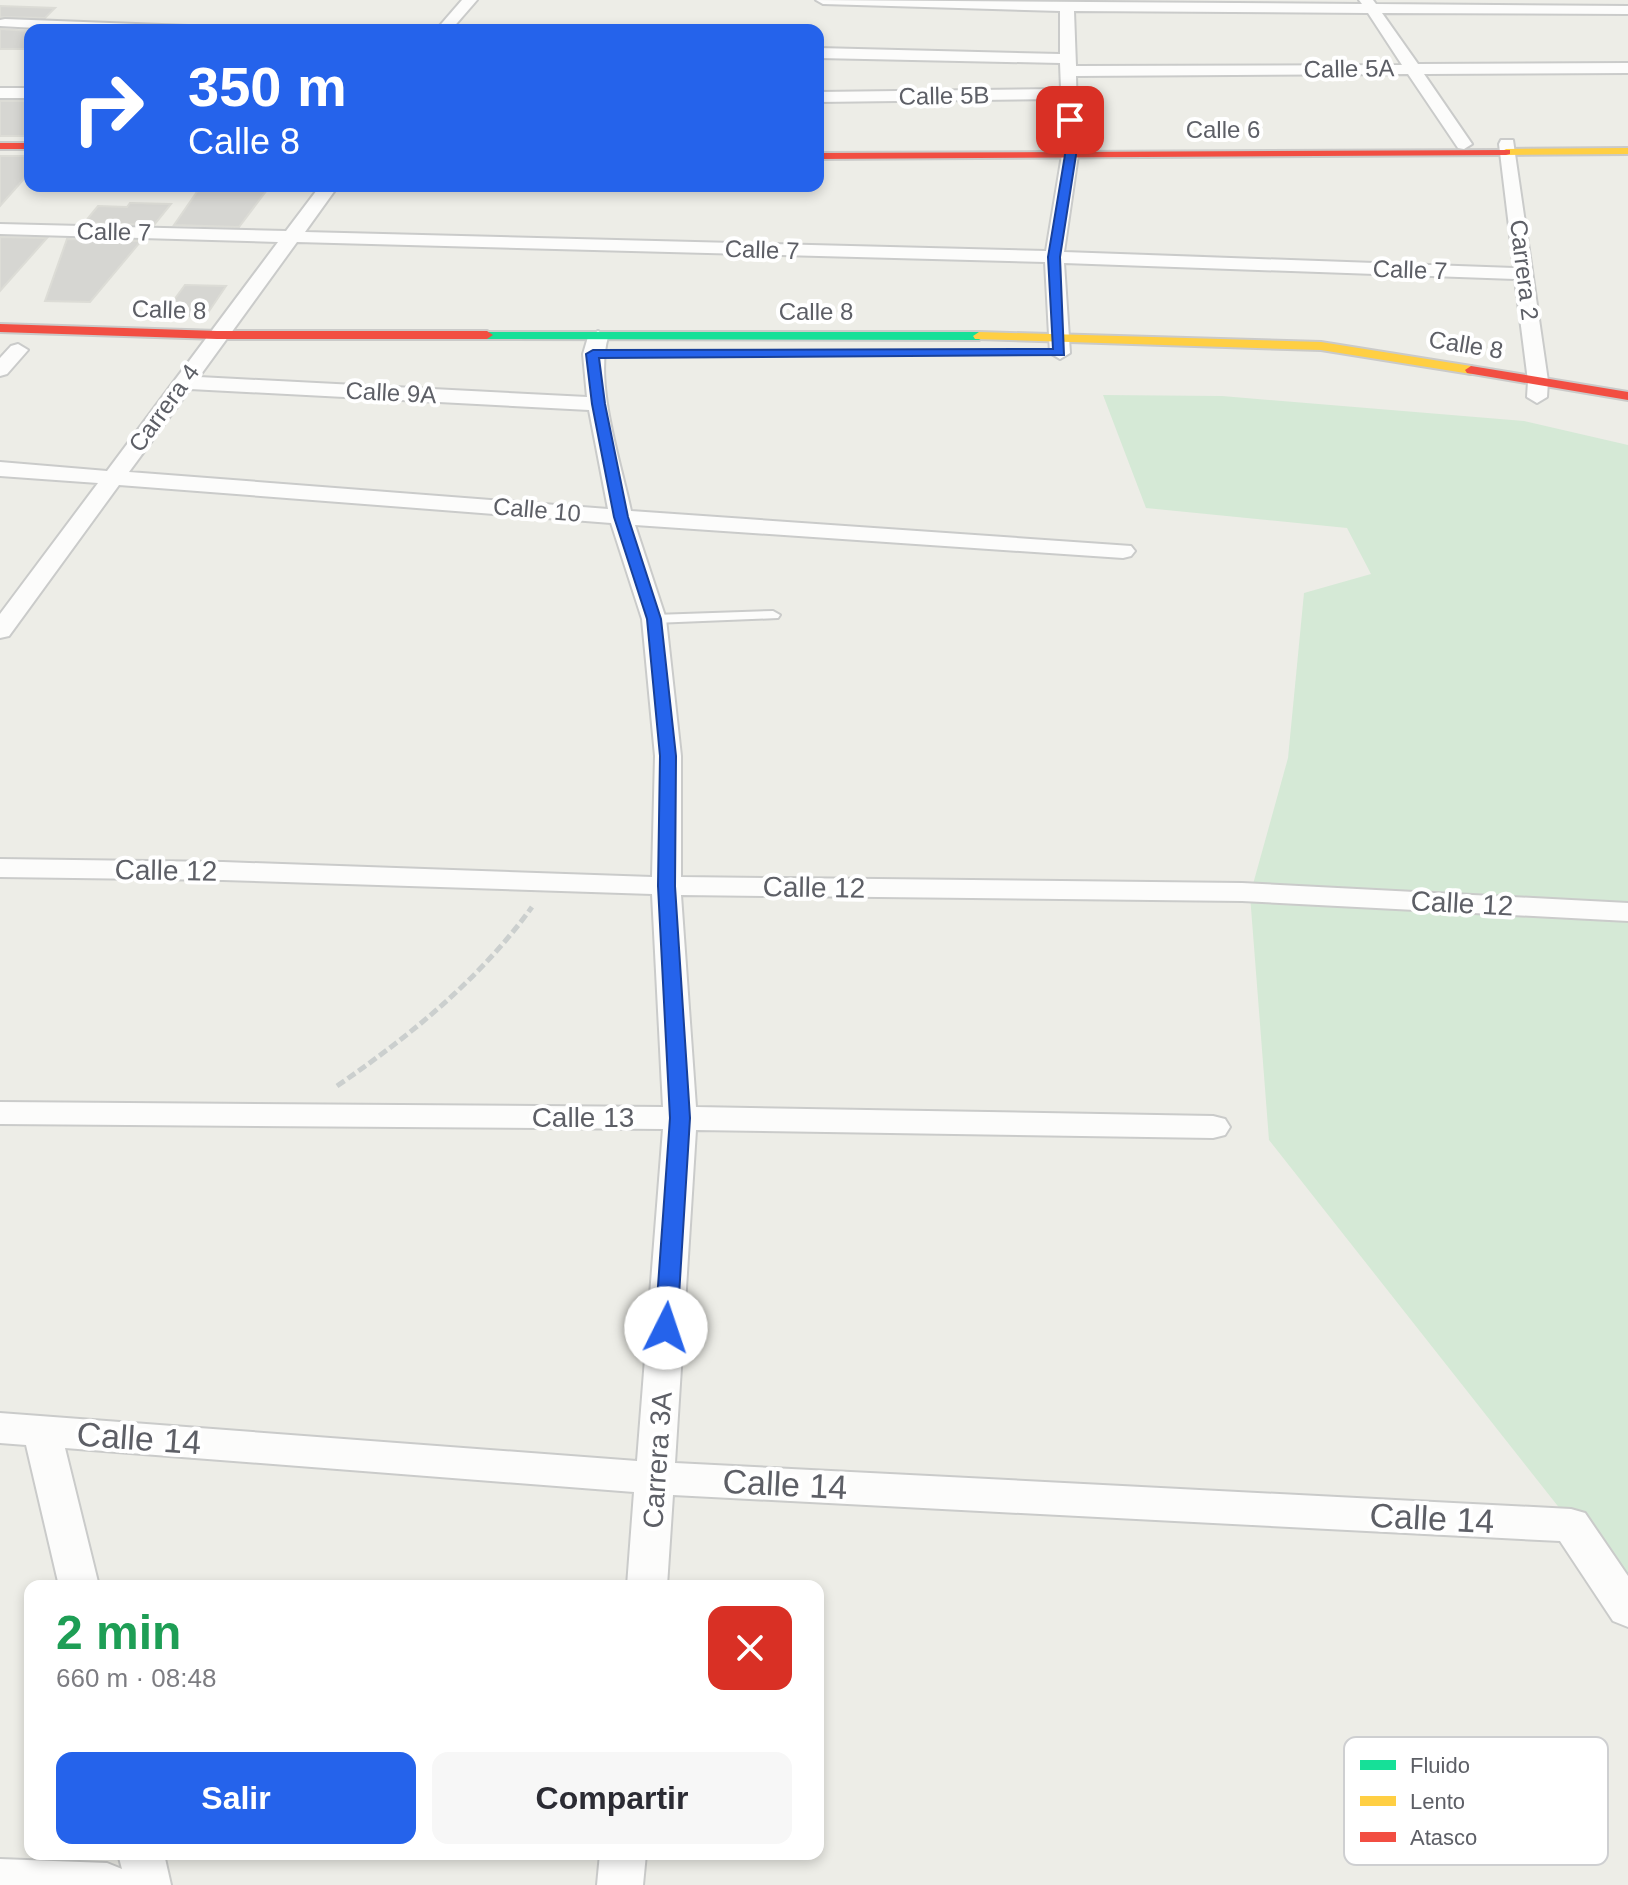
<!DOCTYPE html>
<html lang="es">
<meta charset="utf-8">
<style>
body{margin:0;font-family:Helvetica,sans-serif;background:#f7f7f7;color:#2b2b33;height:100vh;display:flex;flex-direction:column;font-size:30px;white-space:nowrap}
*{box-sizing:border-box;margin:0}
p{font-size:26px;color:#7c7c81}
.icon{flex:none;width:44px;height:44px;fill:none;stroke:currentColor;stroke-width:2;stroke-linecap:round;stroke-linejoin:round}
.map{position:relative;flex:1;overflow:hidden}
.drawer{position:absolute;left:24px;top:1580px;width:800px;height:280px;display:flex;flex-direction:column;background:#fff;border-radius:16px;box-shadow:0 4px 12px #0003}
.drawer>*{flex:none}
.top-card{position:absolute;left:24px;top:24px;width:800px;height:168px;border-radius:16px;box-shadow:0 4px 12px #0003;background:#2563eb;color:#fff;overflow:hidden}
.pin{position:absolute;display:grid;place-items:center;width:68px;height:68px;color:#fff;margin:-34px;border-radius:16px;box-shadow:0 4px 12px #0006}
.me{position:absolute;width:88px;margin:-44px;rotate:4deg;stroke-linejoin:round;filter:drop-shadow(0 0 6px #0008)}
.turn{display:flex;align-items:center;gap:28px;height:168px;padding:0 32px;font-size:36px}
.turn .icon{width:104px;height:104px;stroke-width:2.5}
.turn b{display:block;font-size:56px;line-height:68px}
.round{display:grid;place-items:center;flex:none;width:84px;height:84px;border-radius:16px;background:#f7f7f7}
.head{display:flex;align-items:center;justify-content:space-between;height:136px;padding:0 32px}
h1{font-size:48px;font-weight:700;line-height:60px;color:#1e9e55}
.primary-button{display:flex;gap:16px;margin-top:auto;padding:16px 32px}
.primary-button a{flex:1;height:92px;border-radius:16px;background:#2563eb;color:#fff;font-size:32px;font-weight:700;line-height:92px;text-align:center}
.primary-button a+a{background:#f7f7f7;color:#2b2b33}
.map>svg:first-child{display:block}
.green{fill:#d5e9d6}
.building{fill:#d6d6d2;stroke:#dcdcd6;stroke-width:2}
.lines{fill:none;stroke-linecap:round;stroke-linejoin:round}
.lane-casing{stroke:#cacbca;stroke-width:4}
.street-casing{stroke:#cacbca;stroke-width:4}
.fast-casing{stroke:#cacac9;stroke-width:4}
.slow-casing{stroke:#cacac9;stroke-width:4}
.jam-casing{stroke:#cacac9;stroke-width:4}
.path{stroke:#cbcfce;stroke-width:5;stroke-dasharray:9 4;stroke-linecap:butt}
.lane{fill:#fcfcfb;fill-rule:evenodd}
.street{fill:#fcfcfb;fill-rule:evenodd}
.fast{fill:#16e098;fill-rule:evenodd}
.slow{fill:#ffcf43;fill-rule:evenodd}
.jam{fill:#f24e42;fill-rule:evenodd}
.route{fill:#2563eb;stroke:#184099;stroke-width:2}
.labels{text-anchor:middle;stroke-width:8;stroke-linejoin:round;paint-order:stroke}
.far-street-label{font-size:24px;fill:#5d5f66;stroke:#fff}
.street-label{font-size:28px;fill:#5d5f66;stroke:#fff}
.near-street-label{font-size:34px;fill:#5d5f66;stroke:#fff}
.key{fill:#fff;stroke:#cecfd1;stroke-width:2}
.key-label{font-size:22px;fill:#5d5f66}
</style>
<div class="map">
<svg width="1628" height="1885" viewBox="0 0 1628 1885">
<rect width="100%" height="100%" fill="#edede7"/>
<polygon class="green" points="1103,395 1222,396 1524,421 1628,445 1628,1595 1269,1140 1250,895 1288,758 1304,593 1371,574 1347,528 1146,508"/>
<g class="building">
<polygon points="0,6 55,8 45,18 0,17"/>
<polygon points="0,29 30,31 30,49 0,49"/>
<rect x="0" y="101" width="30" height="35"/>
<polygon points="0,156 30,156 30,172 0,206"/>
<polygon points="201,186 270,186 239,227 174,225"/>
<polygon points="130,203 171,204 154,225 84,223 98,206 127,207"/>
<polygon points="0,237 47,238 0,291"/>
<polygon points="67,239 141,241 90,302 45,301"/>
<polygon points="185,285 226,286 205,317 163,315"/>
</g>
<g class="lines">
<g class="lane-casing">
<polygon id="lane" points="773,611 780,615 778,618 654,623 647,619 654,615"/>
</g>
<g class="street-casing">
<g id="street">
<polygon points="462,0 477,0 451,30 436,30"/>
<path d="M816,0L1362,4L1359,0H1373L1376,4L1628,6V14L1382,13L1418,64L1628,63V73L1424,74L1472,144L1464,149L1458,148L1408,74L1076,76L1078,155L1064,252L1514,268L1499,144L1501,140H1513L1548,381L1547,397L1537,403L1527,397L1528,381L1515,279L1064,263L1070,353L1060,359L1050,353L1045,262L297,242L199,377L587,397L583,354L588,337L598,331L608,337C594,385 621,462 631,511L1131,546L1135,551L1131,556L1123,558L635,525L666,619L681,756V877L1242,883L1628,903V921L1242,901L681,895L696,1107L1213,1116L1225,1119L1230,1127L1225,1135L1213,1138L696,1130L675,1463L1571,1509L1585,1513L1628,1576V1627L1613,1621L1560,1541L673,1495L667,1586H627L634,1492L65,1448L99,1586H59L26,1445L0,1443V1413L637,1461L663,1129L0,1124V1102L663,1107L652,894L223,880L0,877V859L223,862L652,877L655,756L642,619L611,523L119,485L9,636L0,638V614L98,483L0,476V462L107,471L278,242L0,234V224L286,231L320,186H338L305,232L1046,251L1062,155L1061,99L818,102V92L1061,89L1060,63L818,58V48L1060,54V11L823,4ZM1074,11L1368,13L1402,65L1076,66ZM190,389L589,410L608,509L129,472Z"/>
<polygon points="5,19 188,26 195,30 72,30 0,26 0,20"/>
<rect x="0" y="88" width="30" height="10"/>
<polygon points="18,344 28,350 7,374 0,376 0,358 11,346"/>
<polygon points="118,1854 164,1854 171,1885 0,1885 0,1859 107,1863 122,1869"/>
<polygon points="600,1854 646,1854 643,1885 597,1885"/>
</g>
</g>
<g class="fast-casing">
<polygon id="fast" points="483,332 979,332 985,336 979,340 487,339 483,338"/>
</g>
<g class="slow-casing">
<g id="slow">
<polygon points="1628,148 1628,154 1506,155 1501,152 1506,149"/>
<polygon points="979,332 1321,342 1471,366 1477,370 1471,374 1321,350 975,339 973,336"/>
</g>
</g>
<g class="jam-casing">
<g id="jam">
<rect x="0" y="143" width="30" height="6"/>
<polygon points="1510,150 1510,154 1506,155 818,159 818,153"/>
<polygon points="0,324 217,331 487,331 493,335 487,339 217,339 0,332"/>
<polygon points="1471,366 1628,392 1628,400 1467,373 1465,370"/>
</g>
</g>
<path class="path" d="M337,1086C411,1035 479,980 532,907"/>
<use href="#lane" class="lane"/>
<use href="#street" class="street"/>
<use href="#fast" class="fast"/>
<use href="#slow" class="slow"/>
<use href="#jam" class="jam"/>
</g>
<polygon class="route" points="1070,117 1075,120 1076,155 1060,257 1064,355 599,358 605,404 628,517 661,619 676,756 675,886 690,1118 677,1328 674,1334 666,1336 658,1334 655,1328 670,1118 658,886 660,756 647,619 614,517 592,404 586,354 593,350 1053,349 1048,257 1065,155 1065,120"/>
<g class="labels">
<g class="far-street-label">
<text transform="translate(1349 69) rotate(-1)" y="8">Calle 5A</text>
<text transform="translate(944 96) rotate(-1)" y="8">Calle 5B</text>
<text x="1223" y="138">Calle 6</text>
<text transform="translate(114 232) rotate(1)" y="8">Calle 7</text>
<text transform="translate(762 250) rotate(2)" y="8">Calle 7</text>
<text transform="translate(1410 270) rotate(2)" y="8">Calle 7</text>
<text transform="translate(1524 270) rotate(83)" y="8">Carrera 2</text>
<text transform="translate(169 310) rotate(2)" y="8">Calle 8</text>
<text x="816" y="320">Calle 8</text>
<text transform="translate(1466 345) rotate(9)" y="8">Calle 8</text>
<text transform="translate(391 393) rotate(3)" y="8">Calle 9A</text>
<text transform="translate(164 408) rotate(-54)" y="8">Carrera 4</text>
<text transform="translate(537 510) rotate(5)" y="8">Calle 10</text>
</g>
<g class="street-label">
<text transform="translate(166 870) rotate(1)" y="10">Calle 12</text>
<text transform="translate(814 887) rotate(1)" y="10">Calle 12</text>
<text transform="translate(1462 903) rotate(3)" y="10">Calle 12</text>
<text x="583" y="1127">Calle 13</text>
<text transform="translate(657 1460) rotate(-86)" y="10">Carrera 3A</text>
</g>
<g class="near-street-label">
<text transform="translate(139 1438) rotate(4)" y="12">Calle 14</text>
<text transform="translate(785 1484) rotate(3)" y="12">Calle 14</text>
<text transform="translate(1432 1518) rotate(3)" y="12">Calle 14</text>
</g>
</g>
<rect x="1344" y="1737" width="264" height="128" rx="12" class="key"/>
<rect x="1360" y="1760" width="36" height="10" fill="#16e098"/>
<rect x="1360" y="1796" width="36" height="10" fill="#ffcf43"/>
<rect x="1360" y="1832" width="36" height="10" fill="#f24e42"/>
<g class="key-label">
<text x="1410" y="1773">Fluido</text>
<text x="1410" y="1809">Lento</text>
<text x="1410" y="1845">Atasco</text>
</g>
</svg>
<div class="pin" style="left:1070px;top:120px;background:#d93025"><svg class="icon" aria-label="arrive" viewBox="0 0 24 24"><path d="M6 21V4h12l-3 4 3 4H6"/></svg></div>
<svg class="me" style="left:666px;top:1328px" viewBox="-20 -20 40 40"><circle r="19" fill="#fff"/><path d="M0-13L10 11 0 6-10 11z" fill="#2563eb"/></svg>
<div class="top-card">
<div class="turn"><svg class="icon" aria-label="right" viewBox="0 0 24 24"><path d="M7 20v-9h11M14 6l5 5-5 5"/></svg><div><b>350 m</b>Calle 8</div></div>
</div>
<section class="drawer">
<div class="head"><div><h1>2 min</h1><p>660 m · 08:48</p></div><a class="round" style="background:#d93025;color:#fff"><svg class="icon" aria-label="close" viewBox="0 0 24 24"><path d="M6 6l12 12M18 6L6 18"/></svg></a></div>
<div class="primary-button"><a>Salir</a><a>Compartir</a></div>
</section>
</div>
